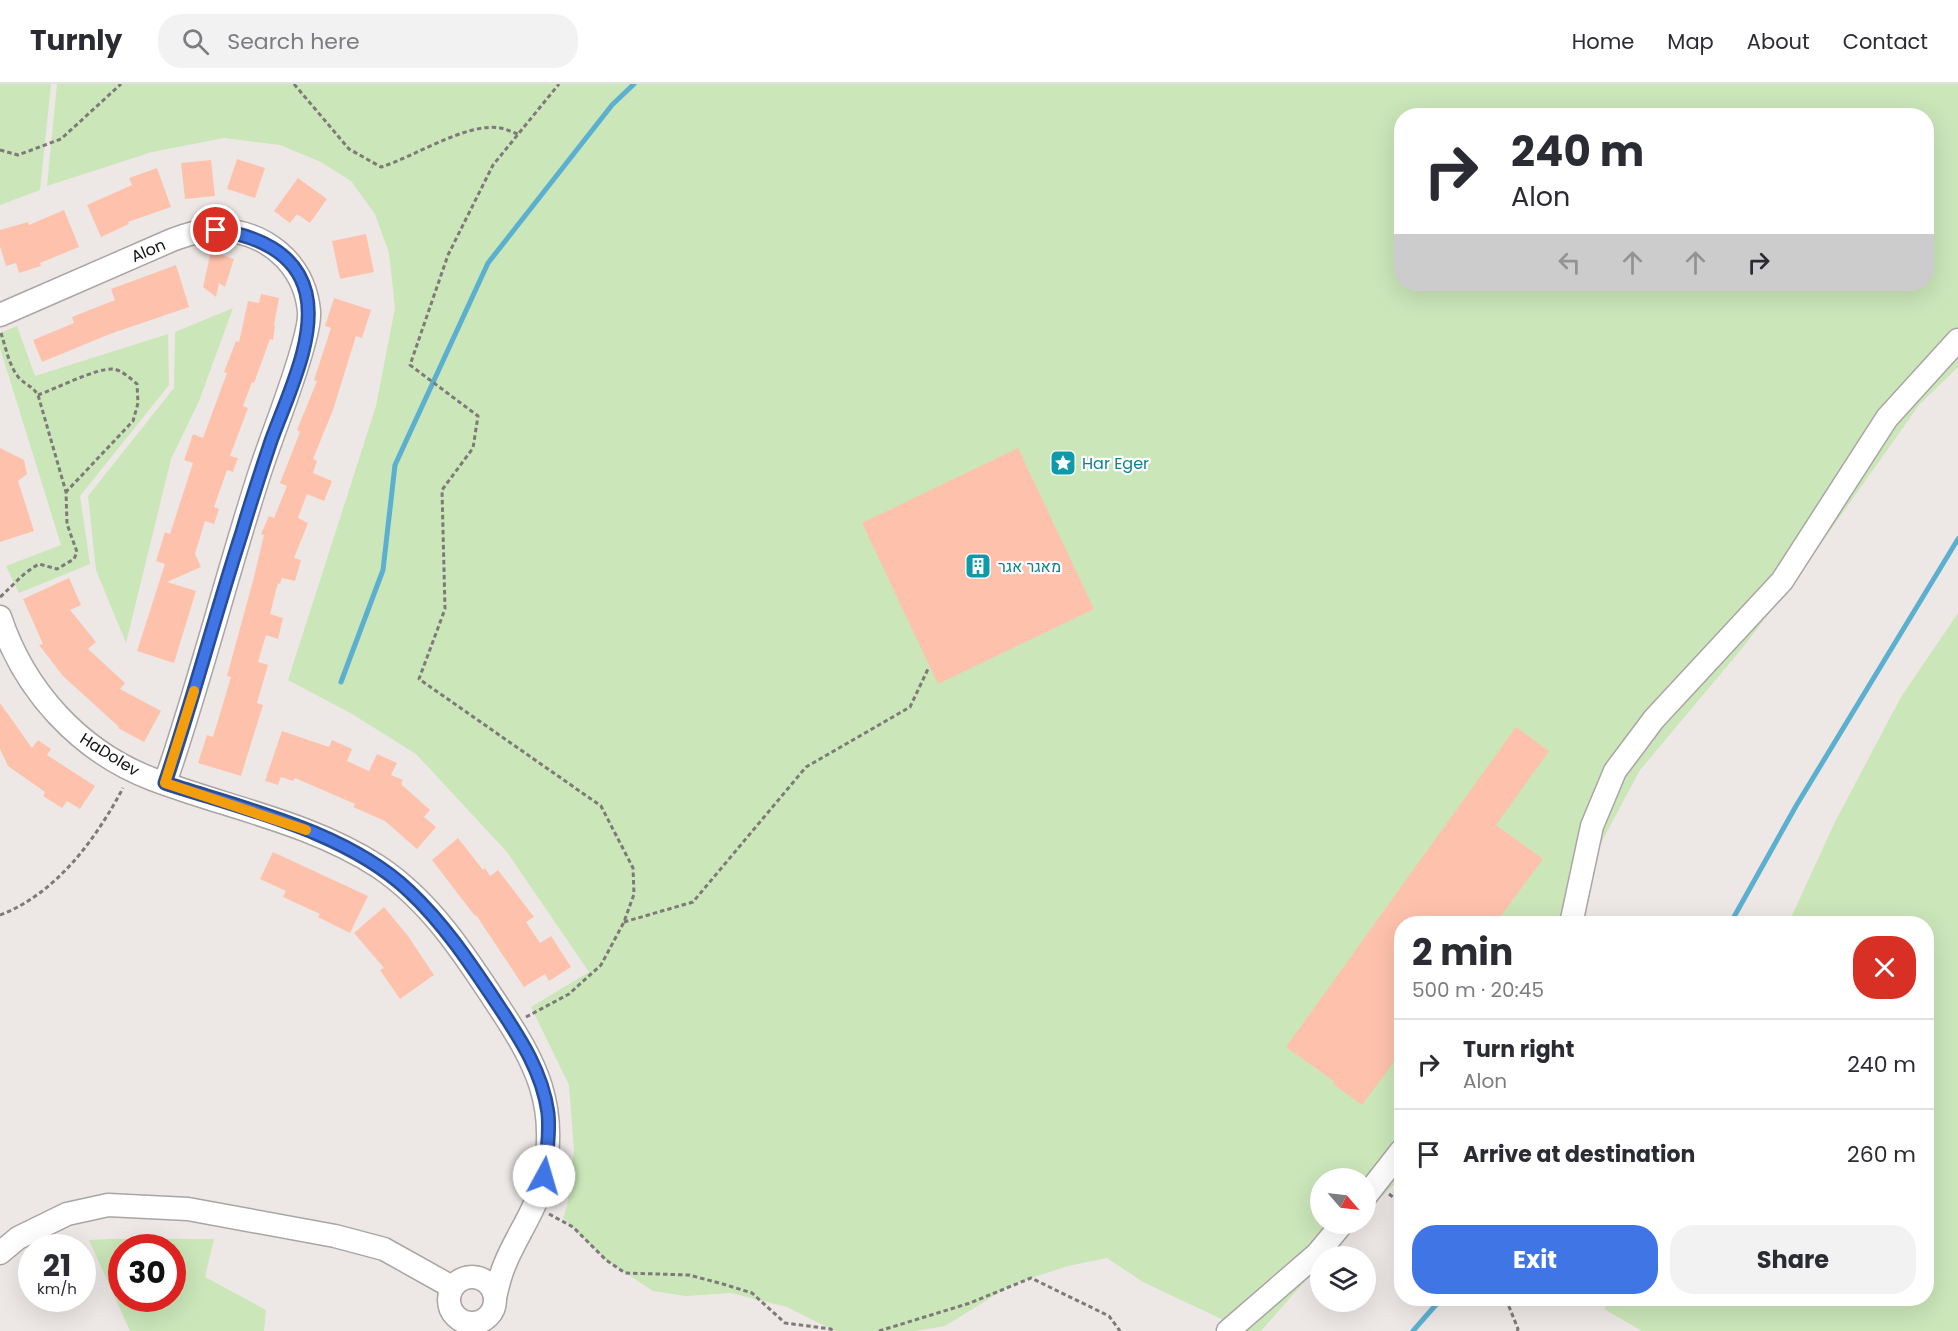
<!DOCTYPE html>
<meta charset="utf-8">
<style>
body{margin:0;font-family:Poppins,Heebo,sans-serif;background:#f2f2f3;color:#2b2b33;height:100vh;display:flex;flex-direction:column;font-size:22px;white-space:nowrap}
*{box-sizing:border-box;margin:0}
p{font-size:20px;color:#7c7c81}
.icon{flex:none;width:33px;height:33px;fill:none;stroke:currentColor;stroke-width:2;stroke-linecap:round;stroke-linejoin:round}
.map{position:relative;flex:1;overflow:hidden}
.drawer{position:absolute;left:1394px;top:832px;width:540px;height:390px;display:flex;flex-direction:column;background:#fff;border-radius:24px;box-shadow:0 6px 24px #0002}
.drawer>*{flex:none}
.top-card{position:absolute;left:1394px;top:24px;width:540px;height:183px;border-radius:24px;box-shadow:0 6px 24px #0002;background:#fff;color:#2b2b33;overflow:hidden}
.needle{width:39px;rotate:118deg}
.fabs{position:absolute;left:1310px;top:1084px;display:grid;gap:12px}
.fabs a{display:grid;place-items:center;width:66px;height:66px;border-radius:50%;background:#fff;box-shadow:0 6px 24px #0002;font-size:30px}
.speed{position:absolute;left:18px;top:1150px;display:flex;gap:12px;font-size:30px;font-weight:700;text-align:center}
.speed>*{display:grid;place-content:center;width:78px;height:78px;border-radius:50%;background:#fff;box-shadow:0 6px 24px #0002;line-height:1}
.speed small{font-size:15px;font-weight:400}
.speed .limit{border:9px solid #d22;background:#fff;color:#111}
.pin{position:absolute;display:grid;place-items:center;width:51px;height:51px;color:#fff;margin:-26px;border:3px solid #fff;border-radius:50%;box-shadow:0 2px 6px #0007}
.me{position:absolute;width:66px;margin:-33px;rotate:6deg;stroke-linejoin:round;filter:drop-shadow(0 0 4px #0008)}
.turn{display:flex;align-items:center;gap:21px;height:126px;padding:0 18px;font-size:27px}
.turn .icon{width:78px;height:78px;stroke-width:2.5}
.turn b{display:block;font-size:42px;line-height:51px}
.lanes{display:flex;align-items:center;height:57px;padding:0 18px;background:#0003;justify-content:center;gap:30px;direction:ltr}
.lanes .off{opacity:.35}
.round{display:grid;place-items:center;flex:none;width:63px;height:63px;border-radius:24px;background:#f2f2f3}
.head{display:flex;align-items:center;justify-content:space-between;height:102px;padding:0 18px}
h1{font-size:36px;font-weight:700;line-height:45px}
.action{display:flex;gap:12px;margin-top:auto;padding:12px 18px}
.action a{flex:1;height:69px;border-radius:24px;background:#3f75e5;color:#fff;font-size:24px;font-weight:700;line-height:69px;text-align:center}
.action a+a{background:#f2f2f3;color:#2b2b33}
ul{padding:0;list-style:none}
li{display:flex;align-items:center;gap:18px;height:90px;padding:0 18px;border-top:2px solid #e1e1e2}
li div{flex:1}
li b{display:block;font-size:22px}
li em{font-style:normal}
header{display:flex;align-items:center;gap:36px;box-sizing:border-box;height:84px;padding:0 30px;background:#fff;border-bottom:2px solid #e1e1e2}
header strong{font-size:28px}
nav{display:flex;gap:33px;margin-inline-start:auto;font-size:21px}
.search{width:420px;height:54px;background:#f2f2f3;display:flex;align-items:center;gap:15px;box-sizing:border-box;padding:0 21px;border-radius:24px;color:#7c7c81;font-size:22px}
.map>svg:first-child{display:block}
.green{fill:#cbe6b9;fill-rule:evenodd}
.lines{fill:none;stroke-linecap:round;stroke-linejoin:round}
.stream{stroke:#5bb0d0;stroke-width:5}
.building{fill:#fec2ac}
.minor-casing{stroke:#aaa5a4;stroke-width:25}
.path{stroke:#7d7a78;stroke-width:3;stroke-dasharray:4.5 3;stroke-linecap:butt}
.minor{stroke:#fff;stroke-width:22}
.route-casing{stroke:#294c95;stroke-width:15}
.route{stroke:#3f75e5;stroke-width:10}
.slow{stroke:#f59e0b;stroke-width:10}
.labels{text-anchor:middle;stroke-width:4.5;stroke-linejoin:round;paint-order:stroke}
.street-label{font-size:16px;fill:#121110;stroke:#fff}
.culture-label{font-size:16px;fill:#0d838f;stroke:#fff;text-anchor:start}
</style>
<header>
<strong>Turnly</strong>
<div class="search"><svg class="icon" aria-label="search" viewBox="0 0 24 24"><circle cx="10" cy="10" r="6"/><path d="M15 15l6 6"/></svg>Search here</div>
<nav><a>Home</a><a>Map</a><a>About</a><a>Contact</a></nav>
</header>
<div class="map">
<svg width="1958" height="1247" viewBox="0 0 1958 1247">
<rect width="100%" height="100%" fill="#ede8e6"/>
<g class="green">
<polygon points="0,0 51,0 40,106 0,121"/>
<path d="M57,0H1958V283L1919,321L1800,489L1744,562L1640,686L1594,772L1581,840H1401V1094L1365,1129V1095H1320V1140H1355L1261,1247H1247L1143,1198L1107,1174L1068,1182L1013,1200L945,1242L915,1247H835L787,1223L731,1209L686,1212L653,1207L606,1176L563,1134L567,1122L574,1067L569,1001L531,923L589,888L507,768L416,670L352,630L288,596L376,322L395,224L389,169L375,130L351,97L321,78L280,61L224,54L152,68L47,102ZM1401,32H1926V200H1401Z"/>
<polygon points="233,224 199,317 171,375 126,559 96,486 88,412 174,304 175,248"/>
<polygon points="17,242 35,292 168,250 169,301 80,412 90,480 19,509 6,482 61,461 0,264 0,249"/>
<polygon points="1958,529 1958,1247 1642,1247 1604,1225 1612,1215 1926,1215 1926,840 1788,840 1835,738 1901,613"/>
<path d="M112,1155H214L205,1193L266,1226L264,1247H130L89,1156ZM122,1164H172V1215H122Z"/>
</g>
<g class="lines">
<g class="stream">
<polyline points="341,598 383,486 395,381 488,179 612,21 634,0"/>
<polyline points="1730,840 1796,722 1958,455"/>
<polyline points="1413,1247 1441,1215"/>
</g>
</g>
<g class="building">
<polygon points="237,75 265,84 255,114 227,105"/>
<polygon points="211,76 215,112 185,115 181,79"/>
<polygon points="157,84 171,123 128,138 129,140 101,153 87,121 132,101 129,94"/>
<polygon points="298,94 327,115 310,139 297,130 290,139 274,127"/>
<polygon points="64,126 79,163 40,179 41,182 19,189 16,179 6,182 0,162 0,146 28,138 29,141"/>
<polygon points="366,150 374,188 340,195 332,157"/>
<polygon points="211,167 234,175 225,203 219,199 216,213 203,203"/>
<polygon points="176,181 189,223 110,250 42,278 33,256 74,239 72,233 115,216 111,205"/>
<polygon points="261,210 279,214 274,241 275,242 273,256 270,255 254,299 252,298 243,322 248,324 230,372 238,374 233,388 227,386 214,423 219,425 214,440 205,437 195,470 201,483 167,498 196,507 174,579 137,567 165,480 156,477 165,448 170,450 193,379 184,376 193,350 203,354 227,289 224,288 236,257 239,258 248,217 259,219"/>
<polygon points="334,214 371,226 362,254 356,252 333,326 313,375 317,377 313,389 332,397 324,417 307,410 298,434 308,439 294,474 301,476 295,497 282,494 280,500 278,499 270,530 283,534 278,555 266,551 258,578 268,581 257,619 263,621 241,692 198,679 207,651 213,653 231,593 227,592 254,493 264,451 261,450 269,432 274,434 287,402 280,399 300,348 297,346 317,297 314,296 331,244 325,242"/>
<polygon points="0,364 24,376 27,390 18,397 34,447 0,458"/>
<polygon points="1018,364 1094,525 938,600 862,439"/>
<polygon points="69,494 81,521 70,526 96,558 88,565 125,599 120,605 161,627 144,658 118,644 119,643 63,592 39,561 43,560 23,515"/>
<polygon points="0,619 32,664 38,656 51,665 47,671 95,702 80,725 67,717 62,724 43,712 45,708 8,682 0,665"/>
<polygon points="1516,643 1549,667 1496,741 1543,775 1495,840 1401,840 1401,968 1362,1021 1333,1000 1335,998 1286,963"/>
<polygon points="282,647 329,663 332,656 352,665 347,677 369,687 377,670 397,679 391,691 403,696 401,700 430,726 424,733 436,743 417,765 385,737 353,723 355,720 295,694 293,697 281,693 278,701 265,697"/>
<polygon points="458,754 483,786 485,784 490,792 498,786 534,833 526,838 540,859 551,852 571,883 549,897 545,890 524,903 476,831 475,832 432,776"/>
<polygon points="273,768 368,812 350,849 318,833 320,830 283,813 286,807 260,795"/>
<polygon points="384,823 408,852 434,891 400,915 380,886 384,884 354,849"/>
</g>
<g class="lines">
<g class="minor-casing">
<g id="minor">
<path d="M0,231L172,156C186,151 200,146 216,146C264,146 304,178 309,227C310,238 306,251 303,262C291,306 273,348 259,391C226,493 200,598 165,699"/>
<path d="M0,533C24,606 79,667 152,695C228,724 310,738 379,783C431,818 465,871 499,923C536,979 558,1021 544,1091C538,1124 517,1150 505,1180C500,1191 498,1202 495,1213"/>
<polyline points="1571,840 1592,742 1615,687 1654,635 1782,497 1887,334 1958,256"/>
<polyline points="1365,1113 1401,1067"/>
<polyline points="0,1169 18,1154 67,1130 108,1121 188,1125 335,1152 384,1165 452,1203"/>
<circle cx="472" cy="1216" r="23"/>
<polyline points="1228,1247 1317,1170 1342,1140"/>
</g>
</g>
<g class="path">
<path d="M294,0L349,65L381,83C414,73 467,38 500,44C506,45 512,48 518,50"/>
<polyline points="0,66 18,71 61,55 121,0"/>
<path d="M38,311C55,305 96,284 113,285C122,286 131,295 137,300L138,319L133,337L66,408"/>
<path d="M0,513C15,500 21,490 39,480L57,485L74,475L77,468L67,440L66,408L38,311C32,302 28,302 20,295C9,283 6,264 1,249"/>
<path d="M0,831C56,810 96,755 123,704"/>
<polyline points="624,838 693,818 806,683 910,623 928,585"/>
<polyline points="526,933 569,910 601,881 624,838 634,810 633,784 601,722 419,595 445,525 442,406 473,364 478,332 410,281 448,171 493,81 559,0"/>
<polyline points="1389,1110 1401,1119"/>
<polyline points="549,1130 573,1143 606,1176 625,1189 689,1191 723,1200 752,1209 785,1239 831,1245 832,1247"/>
<polyline points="1506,1215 1518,1245 1517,1247"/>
<polyline points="879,1247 970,1219 1031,1194 1109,1232 1120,1247"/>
</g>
<use href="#minor" class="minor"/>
</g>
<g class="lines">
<g class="route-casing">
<path id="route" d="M216,146C254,151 296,167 306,209C317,254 286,315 271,357C261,387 251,417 242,448C215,531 193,616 165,699C245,725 347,748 409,807C443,839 468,876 494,915C517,950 542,985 548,1029C550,1050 547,1072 544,1092"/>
</g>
<use href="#route" class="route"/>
<polyline class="slow" points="194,607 165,699 306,746"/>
</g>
<defs>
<g id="sight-square" transform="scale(1.35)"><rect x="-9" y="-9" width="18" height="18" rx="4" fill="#0f9aa8" stroke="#fff"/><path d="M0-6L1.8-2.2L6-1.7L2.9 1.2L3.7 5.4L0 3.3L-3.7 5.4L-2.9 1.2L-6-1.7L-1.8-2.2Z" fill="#fff"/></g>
<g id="building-square" transform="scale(1.35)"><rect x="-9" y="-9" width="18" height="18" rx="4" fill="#0f9aa8" stroke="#fff"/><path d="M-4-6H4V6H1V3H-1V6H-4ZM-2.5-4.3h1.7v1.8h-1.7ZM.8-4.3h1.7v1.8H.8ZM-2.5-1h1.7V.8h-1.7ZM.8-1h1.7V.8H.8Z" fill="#fff"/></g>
</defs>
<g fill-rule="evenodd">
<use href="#sight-square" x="1063" y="379"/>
<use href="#building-square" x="978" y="482"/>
</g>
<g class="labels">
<g class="street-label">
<text transform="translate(148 166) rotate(-23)" y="6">Alon</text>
<text transform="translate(110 670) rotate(32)" y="6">HaDolev</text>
</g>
<g class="culture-label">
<text x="1082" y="385">Har Eger</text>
<text x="998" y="488">מאגר אגר</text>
</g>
</g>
</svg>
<div class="fabs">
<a><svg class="needle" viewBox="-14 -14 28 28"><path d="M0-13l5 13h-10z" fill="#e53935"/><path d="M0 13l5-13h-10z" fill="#7c7c81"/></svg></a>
<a><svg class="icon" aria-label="layers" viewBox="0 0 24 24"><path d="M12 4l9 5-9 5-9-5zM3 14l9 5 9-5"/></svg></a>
</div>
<div class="speed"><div>21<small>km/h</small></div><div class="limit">30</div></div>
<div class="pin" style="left:216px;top:146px;background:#d93025"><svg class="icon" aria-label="arrive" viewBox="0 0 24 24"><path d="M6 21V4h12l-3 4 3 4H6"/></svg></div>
<svg class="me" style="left:544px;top:1092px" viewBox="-20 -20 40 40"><circle r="19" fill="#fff"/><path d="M0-13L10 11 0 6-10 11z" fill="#3f75e5"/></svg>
<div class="top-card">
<div class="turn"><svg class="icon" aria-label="right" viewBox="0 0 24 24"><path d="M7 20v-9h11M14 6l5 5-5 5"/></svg><div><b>240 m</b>Alon</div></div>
<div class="lanes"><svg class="icon off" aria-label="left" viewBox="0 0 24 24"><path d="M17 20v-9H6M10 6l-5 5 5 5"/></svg><svg class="icon off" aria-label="ahead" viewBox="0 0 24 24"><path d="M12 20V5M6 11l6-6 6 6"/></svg><svg class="icon off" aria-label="ahead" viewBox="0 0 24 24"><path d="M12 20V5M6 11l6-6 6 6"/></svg><svg class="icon" aria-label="right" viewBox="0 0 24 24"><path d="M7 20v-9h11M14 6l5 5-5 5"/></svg></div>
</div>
<section class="drawer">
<div class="head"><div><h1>2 min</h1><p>500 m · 20:45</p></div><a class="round" style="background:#d93025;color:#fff"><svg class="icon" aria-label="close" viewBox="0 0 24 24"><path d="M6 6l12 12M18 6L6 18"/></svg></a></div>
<ul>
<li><svg class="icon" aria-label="right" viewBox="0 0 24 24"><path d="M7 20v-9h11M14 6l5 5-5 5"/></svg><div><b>Turn right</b><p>Alon</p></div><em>240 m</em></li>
<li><svg class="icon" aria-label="arrive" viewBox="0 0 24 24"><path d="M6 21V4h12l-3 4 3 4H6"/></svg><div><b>Arrive at destination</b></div><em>260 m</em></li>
</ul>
<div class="action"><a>Exit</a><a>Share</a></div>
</section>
</div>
